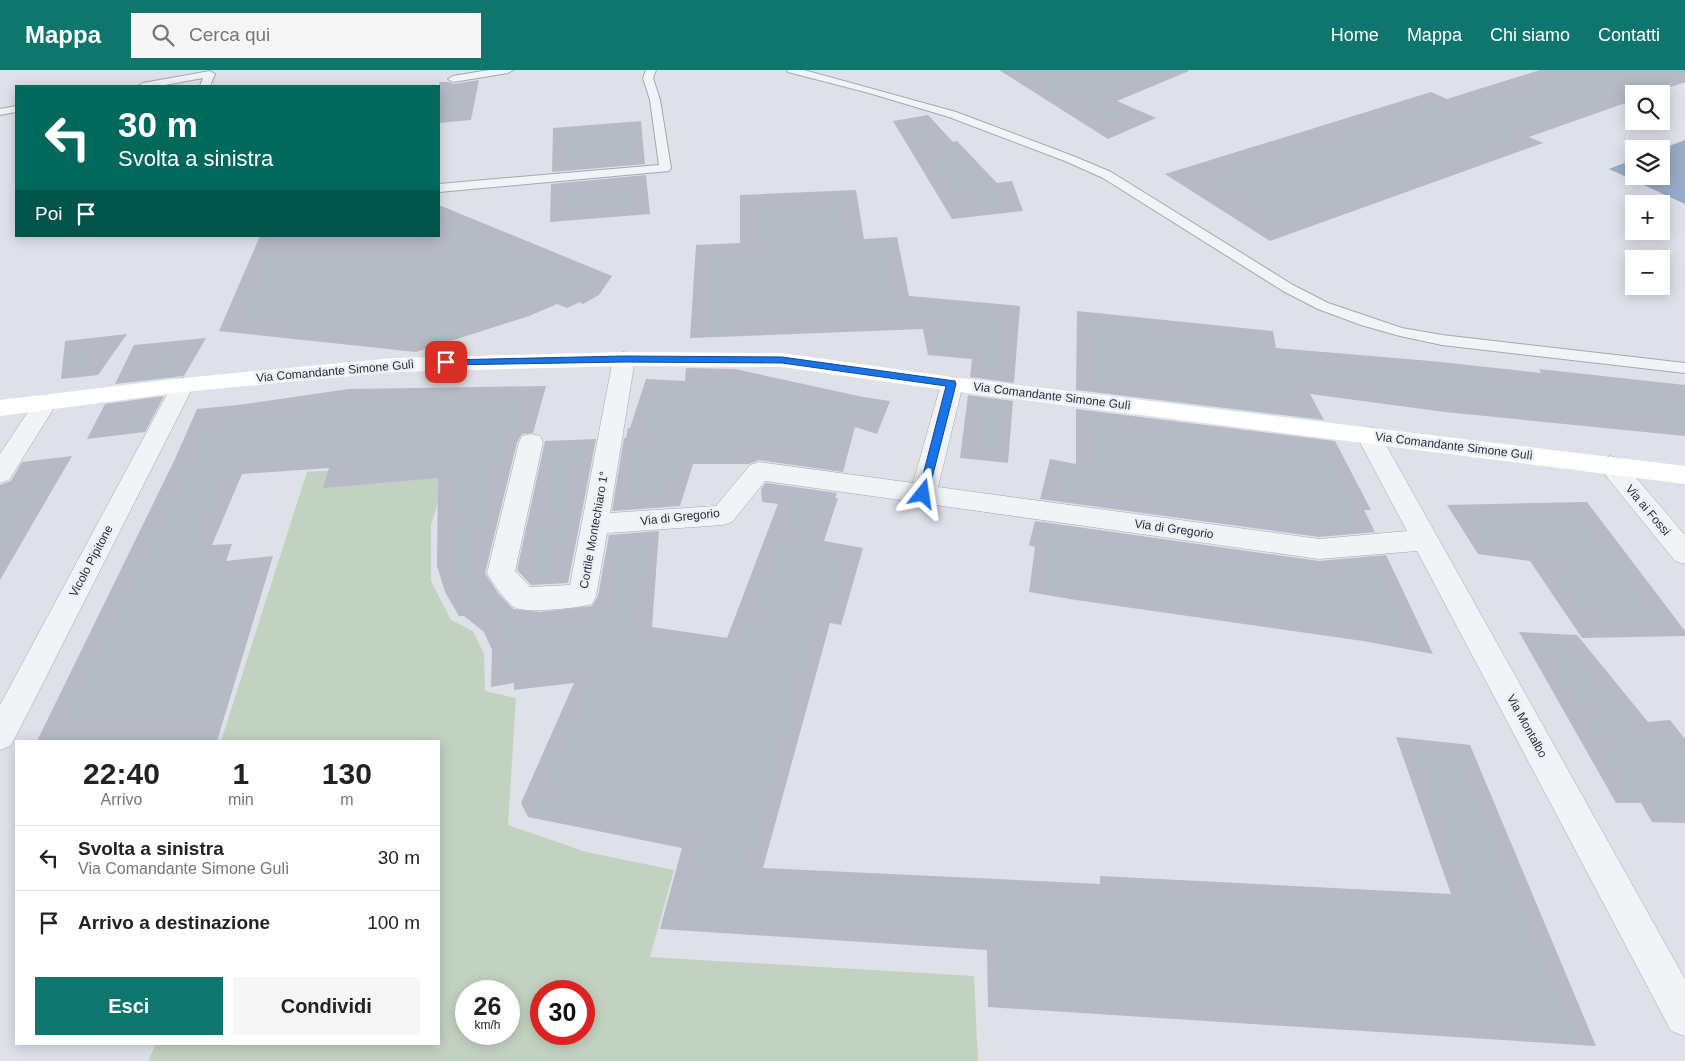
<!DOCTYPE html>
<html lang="it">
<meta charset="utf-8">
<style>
body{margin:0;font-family:Arial,sans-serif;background:#f6f6f6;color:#222;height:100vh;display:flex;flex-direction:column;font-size:19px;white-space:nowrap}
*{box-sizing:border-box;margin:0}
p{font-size:16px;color:#767676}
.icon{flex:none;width:28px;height:28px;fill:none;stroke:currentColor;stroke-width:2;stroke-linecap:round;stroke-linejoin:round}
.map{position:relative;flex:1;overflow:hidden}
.panel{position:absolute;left:15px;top:670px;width:425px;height:305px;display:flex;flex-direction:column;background:#fff;border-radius:0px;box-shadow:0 2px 12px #0003}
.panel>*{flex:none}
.banner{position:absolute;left:15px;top:15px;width:425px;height:152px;border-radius:0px;box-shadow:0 2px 12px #0003;background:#00695c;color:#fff;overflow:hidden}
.tools{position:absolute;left:1625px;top:15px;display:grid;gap:10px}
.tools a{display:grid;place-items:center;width:45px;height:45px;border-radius:0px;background:#fff;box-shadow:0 2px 12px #0003;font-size:25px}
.speed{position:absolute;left:455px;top:910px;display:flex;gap:10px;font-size:25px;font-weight:700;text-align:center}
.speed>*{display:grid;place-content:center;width:65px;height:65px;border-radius:50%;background:#fff;box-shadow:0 2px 12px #0003;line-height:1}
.speed small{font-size:12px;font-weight:400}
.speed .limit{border:8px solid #d22;background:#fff;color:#111}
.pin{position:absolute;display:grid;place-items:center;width:42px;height:42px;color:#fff;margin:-21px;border-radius:10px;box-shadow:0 2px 8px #0006}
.me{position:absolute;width:55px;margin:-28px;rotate:15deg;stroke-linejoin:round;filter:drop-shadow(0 0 4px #0008)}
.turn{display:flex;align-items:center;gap:18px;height:105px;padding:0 20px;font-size:22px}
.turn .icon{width:65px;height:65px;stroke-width:2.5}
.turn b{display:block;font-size:35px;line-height:42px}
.then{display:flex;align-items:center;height:48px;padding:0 20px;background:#0003;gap:10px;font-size:19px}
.eta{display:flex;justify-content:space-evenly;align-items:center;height:85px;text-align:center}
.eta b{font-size:30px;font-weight:800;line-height:35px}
.cta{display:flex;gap:10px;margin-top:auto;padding:10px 20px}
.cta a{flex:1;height:58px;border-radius:0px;background:#0f766e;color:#fff;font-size:20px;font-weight:800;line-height:58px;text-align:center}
.cta a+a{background:#f6f6f6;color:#222}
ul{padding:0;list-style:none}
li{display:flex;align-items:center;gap:15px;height:65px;padding:0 20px;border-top:1px solid #e0e0e0}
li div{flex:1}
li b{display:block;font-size:19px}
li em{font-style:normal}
header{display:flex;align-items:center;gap:30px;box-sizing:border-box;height:70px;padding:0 25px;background:#0f766e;color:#fff}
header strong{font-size:24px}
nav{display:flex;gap:28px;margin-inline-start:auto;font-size:18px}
.search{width:350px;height:45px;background:#f6f6f6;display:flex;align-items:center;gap:12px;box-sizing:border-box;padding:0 18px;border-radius:0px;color:#767676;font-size:19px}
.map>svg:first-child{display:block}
.green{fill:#c2d2c0;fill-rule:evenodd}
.water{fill:#9aabc8}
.building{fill:#b6bac5}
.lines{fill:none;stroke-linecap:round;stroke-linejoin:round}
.lane-casing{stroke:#a4a8b2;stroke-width:2}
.street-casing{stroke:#a4a8b2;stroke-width:1}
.lane{fill:#f1f3f6;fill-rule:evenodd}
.street{fill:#f1f3f6;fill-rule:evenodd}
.secondary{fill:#fff;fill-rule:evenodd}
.route{fill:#1a73e8;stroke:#114b97}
.labels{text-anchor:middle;stroke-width:5;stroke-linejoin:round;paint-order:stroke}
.street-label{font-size:12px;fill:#282e3f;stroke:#eef0f6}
</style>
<header>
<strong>Mappa</strong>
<div class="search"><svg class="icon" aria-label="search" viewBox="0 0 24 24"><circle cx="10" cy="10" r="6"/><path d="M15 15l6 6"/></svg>Cerca qui</div>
<nav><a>Home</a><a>Mappa</a><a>Chi siamo</a><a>Contatti</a></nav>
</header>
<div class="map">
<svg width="1685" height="991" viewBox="0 0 1685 991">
<rect width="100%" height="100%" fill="#dfe1e8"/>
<path class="green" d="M450,393L431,455V511L451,550L473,561L484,584L485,621L516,628L508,755L586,782L674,800L650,887L974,906L978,991H148L156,974H439V671H221L307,402ZM466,921H509V964H466ZM541,921H584V964H541Z"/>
<polygon class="water" points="1685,70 1685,134 1609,99 1634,89 1634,106 1661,106 1661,79"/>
<g class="building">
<polygon points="999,0 1188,0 1189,1 1117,31 1156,48 1108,69"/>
<polygon points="1540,0 1685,0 1685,12 1651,24 1634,24 1634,30 1529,67 1543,73 1270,171 1165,104 1431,22 1447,29"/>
<polygon points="479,10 471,50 439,53 439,12 449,12 453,14"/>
<polygon points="928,45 953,72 957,71 997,113 1012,111 1023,141 952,149 893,51"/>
<polygon points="641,51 645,94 552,102 553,58"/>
<polygon points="646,105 650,144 550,152 551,114"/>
<polygon points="856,120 864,169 897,167 909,226 1020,236 1014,313 970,307 972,289 928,285 923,259 690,268 696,175 740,173 740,125"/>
<polygon points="439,135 612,206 599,225 583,234 580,232 567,238 557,234 529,246 416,282 219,261 260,166 439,166"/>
<polygon points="1077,241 1273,261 1276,278 1431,291 1541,303 1539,299 1685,315 1685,366 1445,342 1310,324 1324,350 1076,320"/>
<polygon points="127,264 98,305 61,309 65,271"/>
<polygon points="206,268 184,306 115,314 134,275"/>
<polygon points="686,298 735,299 863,327 890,331 877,364 855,357 843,402 759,390 749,394 693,394 680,436 612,441 624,368 626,368 628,358 630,358 646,309 685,311"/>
<polygon points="546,316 533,363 522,364 517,372 485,503 498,523 513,539 540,542 592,536 598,526 609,465 659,461 652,557 727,568 778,434 762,432 761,419 766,413 837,423 835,428 838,428 824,471 863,478 841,555 830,553 763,798 1100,814 1100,806 1451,824 1396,667 1470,675 1596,976 988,937 987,880 660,859 682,778 528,747 521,733 574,613 514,620 514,613 491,617 492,580 484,562 464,546 459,546 445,522 437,496 438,408 323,418 329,398 242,404 212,475 232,474 226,491 273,486 217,671 37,671 175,389 197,339 238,335 349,319"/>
<polygon points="968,325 1013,331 1008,393 960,388"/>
<polygon points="164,326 145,362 87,369 105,334"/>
<polygon points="1076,339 1335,371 1371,440 1364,440 1375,462 1319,467 1040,429 1050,389 1076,394"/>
<polygon points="596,369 568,513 531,515 517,500 545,371"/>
<polygon points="72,386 33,453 0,510 0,415 11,411 22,392"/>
<polygon points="1587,432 1685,561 1685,566 1582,568 1530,491 1478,484 1447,435"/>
<polygon points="1035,451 1319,491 1386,485 1433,584 1363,571 1076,530 1029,522 1035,477 1029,475"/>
<polygon points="1519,562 1577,565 1648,652 1670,650 1685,669 1685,753 1652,752 1641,733 1616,733"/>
</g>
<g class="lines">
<g class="lane-casing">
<g id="lane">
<polygon points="489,0 513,0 508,3 453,12 448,9 453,6"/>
<polygon points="646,0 656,0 653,8 660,30 671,98 669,101 439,122 439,114 659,95 650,30 643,8"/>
<polygon points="787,0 804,0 956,42 1073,86 1111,102 1293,215 1328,233 1402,258 1442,265 1685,293 1685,303 1442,275 1400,266 1361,255 1318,239 1283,221 1103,108 1065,91 949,47 869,23 788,2"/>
<polygon points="210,1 215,4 210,16 200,16 203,8 159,16 138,16 143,13"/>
<polygon points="16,36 16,42 0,45 0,39"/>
</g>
</g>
<g class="street-casing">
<g id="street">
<path d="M624,282L632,284L635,289L610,443L716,436L750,395L759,392L913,413L941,314L944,309L952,307L960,309L963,314L938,417L1319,469L1407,461L1356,365L1359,359L1368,357L1377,359L1685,909V966L1671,961L1417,481L1319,489L765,411L732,452L723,455L607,463L596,526L592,534C579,538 524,544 514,537C506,532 492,512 487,503L519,372L522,366L531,364L540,366L543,372L515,501L530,517L570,515L613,289L616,284Z"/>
<polygon points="183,308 191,310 194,315 11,676 0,680 0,635 172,315 175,310"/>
<polygon points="45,325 53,328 57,333 9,410 0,413 0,384 37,328"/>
<polygon points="1611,386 1620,389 1685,465 1685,494 1675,491 1602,401 1599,395 1602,389"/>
</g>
</g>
<use href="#lane" class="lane"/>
<use href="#street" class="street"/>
<polygon class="secondary" points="624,282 782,283 952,307 1685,396 1685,414 952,321 782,297 624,296 395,302 183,322 0,346 0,330 183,308 395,288"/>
</g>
<polygon class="route" points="624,286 782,287 955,311 956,314 928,424 923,428 918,424 946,316 782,293 624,292 446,295 441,292 446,290"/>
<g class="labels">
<g class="street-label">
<text transform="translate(335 301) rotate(-5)" y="4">Via Comandante Simone Gulì</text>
<text transform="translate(1052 326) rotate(7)" y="4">Via Comandante Simone Gulì</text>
<text transform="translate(1454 376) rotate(7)" y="4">Via Comandante Simone Gulì</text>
<text transform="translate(1648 440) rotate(50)" y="4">Via ai Fossi</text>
<text transform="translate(680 447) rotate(-6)" y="4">Via di Gregorio</text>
<text transform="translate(1174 459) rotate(8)" y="4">Via di Gregorio</text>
<text transform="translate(594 460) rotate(-80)" y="4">Cortile Montechiaro 1°</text>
<text transform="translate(91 491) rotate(-62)" y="4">Vicolo Pipitone</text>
<text transform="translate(1527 656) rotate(61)" y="4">Via Montalbo</text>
</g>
</g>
</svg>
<div class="tools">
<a><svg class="icon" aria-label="search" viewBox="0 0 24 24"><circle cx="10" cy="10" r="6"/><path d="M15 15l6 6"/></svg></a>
<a><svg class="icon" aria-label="layers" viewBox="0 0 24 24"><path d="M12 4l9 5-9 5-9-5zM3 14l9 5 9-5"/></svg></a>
<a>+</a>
<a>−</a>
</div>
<div class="speed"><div>26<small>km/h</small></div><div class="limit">30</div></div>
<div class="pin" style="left:446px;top:292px;background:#d93025"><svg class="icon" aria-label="arrive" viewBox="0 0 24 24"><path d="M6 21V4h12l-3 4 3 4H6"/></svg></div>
<svg class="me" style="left:923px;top:424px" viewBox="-20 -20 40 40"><path d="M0-17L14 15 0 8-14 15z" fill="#1a73e8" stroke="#fff" stroke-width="4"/></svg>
<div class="banner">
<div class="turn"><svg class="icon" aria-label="left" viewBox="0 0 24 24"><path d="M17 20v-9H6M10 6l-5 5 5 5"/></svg><div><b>30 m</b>Svolta a sinistra</div></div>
<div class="then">Poi<svg class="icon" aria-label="arrive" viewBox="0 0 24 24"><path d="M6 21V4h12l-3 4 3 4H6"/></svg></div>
</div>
<section class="panel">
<div class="eta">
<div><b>22:40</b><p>Arrivo</p></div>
<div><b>1</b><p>min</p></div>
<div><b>130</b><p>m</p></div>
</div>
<ul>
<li><svg class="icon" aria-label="left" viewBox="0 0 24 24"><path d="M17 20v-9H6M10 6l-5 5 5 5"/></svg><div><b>Svolta a sinistra</b><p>Via Comandante Simone Gulì</p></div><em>30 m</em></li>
<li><svg class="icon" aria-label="arrive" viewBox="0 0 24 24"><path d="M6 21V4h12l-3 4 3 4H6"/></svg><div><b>Arrivo a destinazione</b></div><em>100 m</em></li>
</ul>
<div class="cta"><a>Esci</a><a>Condividi</a></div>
</section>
</div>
